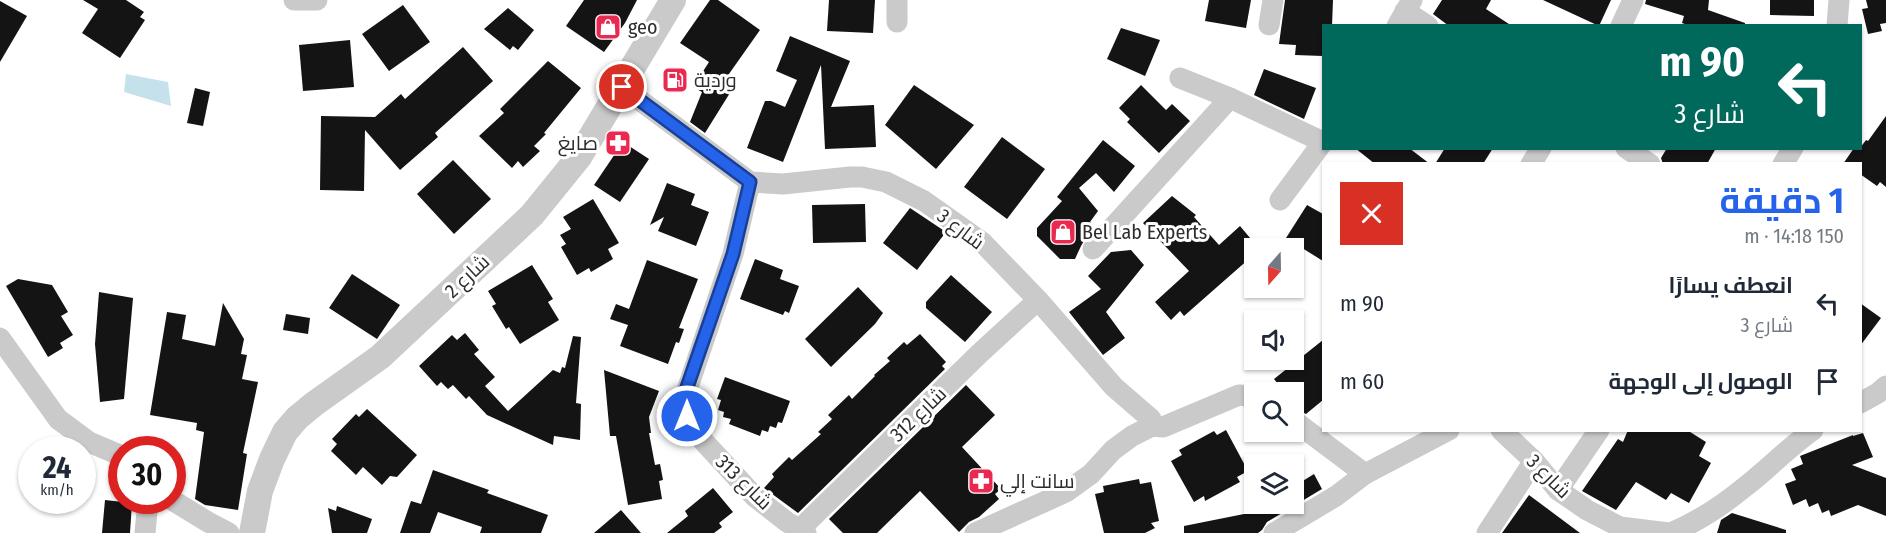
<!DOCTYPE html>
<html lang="ar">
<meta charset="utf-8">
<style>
body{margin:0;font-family:"Fira Sans Condensed",Cairo,sans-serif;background:#f6f6f7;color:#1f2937;direction:rtl;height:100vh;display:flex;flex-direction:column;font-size:22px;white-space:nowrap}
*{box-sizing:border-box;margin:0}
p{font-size:20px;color:#747a83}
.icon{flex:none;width:33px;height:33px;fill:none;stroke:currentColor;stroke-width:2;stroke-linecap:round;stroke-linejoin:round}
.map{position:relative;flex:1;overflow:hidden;direction:ltr}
.drawer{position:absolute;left:1322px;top:162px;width:540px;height:270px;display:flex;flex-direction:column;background:#fff;border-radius:0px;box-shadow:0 2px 4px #0004;direction:rtl}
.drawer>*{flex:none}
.top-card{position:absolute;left:1322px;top:24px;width:540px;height:126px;border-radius:0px;box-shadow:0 2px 4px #0004;direction:rtl;background:#00695c;color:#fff;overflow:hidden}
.needle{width:39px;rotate:200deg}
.controls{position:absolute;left:1244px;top:238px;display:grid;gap:12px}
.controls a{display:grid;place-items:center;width:60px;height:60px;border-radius:0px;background:#fff;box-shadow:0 2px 4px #0004;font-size:30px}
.speed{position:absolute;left:18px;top:436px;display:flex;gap:12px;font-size:30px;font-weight:700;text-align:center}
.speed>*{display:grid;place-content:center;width:78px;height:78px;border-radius:50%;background:#fff;box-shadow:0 2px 4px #0004;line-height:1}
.speed small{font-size:15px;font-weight:400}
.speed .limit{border:9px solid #d22;background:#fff;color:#111}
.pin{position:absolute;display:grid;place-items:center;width:51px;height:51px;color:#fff;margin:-26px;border:3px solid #fff;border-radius:50%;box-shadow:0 2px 6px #0007}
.me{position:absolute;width:66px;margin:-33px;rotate:0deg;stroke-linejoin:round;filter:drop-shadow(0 0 4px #0008)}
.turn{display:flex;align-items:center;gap:21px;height:126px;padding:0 18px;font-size:27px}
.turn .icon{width:78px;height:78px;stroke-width:2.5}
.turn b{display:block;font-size:42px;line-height:51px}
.round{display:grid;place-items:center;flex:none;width:63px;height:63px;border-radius:0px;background:#f6f6f7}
.head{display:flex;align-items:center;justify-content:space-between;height:102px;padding:0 18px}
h1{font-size:36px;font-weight:700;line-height:45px;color:#2563eb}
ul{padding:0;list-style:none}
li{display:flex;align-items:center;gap:18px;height:78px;padding:0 18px}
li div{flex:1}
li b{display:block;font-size:22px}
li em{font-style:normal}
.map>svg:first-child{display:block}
.water{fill:#c5e2ec}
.building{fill:#141414}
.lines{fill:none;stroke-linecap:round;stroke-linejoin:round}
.minor{stroke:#cacaca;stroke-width:21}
.tertiary{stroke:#cacaca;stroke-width:26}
.route-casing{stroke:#184099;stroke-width:15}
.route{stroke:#2563eb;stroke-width:10}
.labels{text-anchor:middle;stroke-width:6;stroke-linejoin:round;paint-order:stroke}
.poi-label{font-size:20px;fill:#2d2d2d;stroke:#fff;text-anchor:start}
.street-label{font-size:20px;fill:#2d2d2d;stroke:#fff}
</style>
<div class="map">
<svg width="1886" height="533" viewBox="0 0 1886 533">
<rect width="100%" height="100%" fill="#fff"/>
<polygon class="water" points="126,74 168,82 171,106 124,92"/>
<g class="building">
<polygon points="83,0 126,0 144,12 140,17 145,20 120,58 82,33 98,9"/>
<polygon points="584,0 637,0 625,23 604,52 566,26"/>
<polygon points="710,0 718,0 760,30 724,81 733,88 705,133 690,122 702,92 693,87 709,62 680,43"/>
<polygon points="829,0 875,0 873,33 827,31"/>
<polygon points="1209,0 1251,0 1246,28 1205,21"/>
<polygon points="1285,0 1333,0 1332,26 1323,26 1323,56 1295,55 1296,45 1279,44"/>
<polygon points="1442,0 1491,0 1486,9 1512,26 1449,26 1433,14"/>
<polygon points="1543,0 1611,0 1599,26"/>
<polygon points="1646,0 1709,0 1708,10 1745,23 1745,26 1690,26 1682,23 1684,16 1645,4"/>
<polygon points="1770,0 1814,0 1814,16 1770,15"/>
<polygon points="1866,0 1886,0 1886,23 1880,24 1882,31 1868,34 1862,9 1868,8"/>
<polygon points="0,1 27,16 0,62"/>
<polygon points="403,5 430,42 389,71 362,34"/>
<polygon points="508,8 534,30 518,50 513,46 510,50 484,29"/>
<polygon points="1121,28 1160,40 1145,76 1107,59"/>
<polygon points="790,36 850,61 831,107 874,105 876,147 825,149 821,65 783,162 747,148 765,101 771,101 785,107 797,80 776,71"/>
<polygon points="350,40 354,87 303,91 299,45"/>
<polygon points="463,47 493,81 435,133 438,137 400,170 365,130 364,191 320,190 321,116 375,117 401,94 405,99"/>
<polygon points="548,61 581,88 544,133 546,134 534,146 540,151 523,167 518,161 512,168 479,136 504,113 500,109"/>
<polygon points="1264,69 1316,88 1304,119 1254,95"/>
<polygon points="914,85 974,125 936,169 885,125"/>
<polygon points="1141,85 1166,110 1172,104 1190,121 1159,153 1127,122 1130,119 1119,108"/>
<polygon points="195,88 210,92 203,126 187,123"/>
<polygon points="1886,116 1886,187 1880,182 1877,186 1860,174 1860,164 1843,164 1854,148 1860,148 1866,140 1868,141"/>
<polygon points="1002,137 1045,169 1007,219 964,187"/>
<polygon points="1103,140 1135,166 1114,192 1096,173 1079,188 1098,211 1090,222 1093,225 1081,246 1075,259 1060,259 1037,236 1037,228 1062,201 1057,197"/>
<polygon points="623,142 649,159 620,202 594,185"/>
<polygon points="1355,148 1409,148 1430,164 1375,164"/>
<polygon points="1445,148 1493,148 1483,164 1435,164"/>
<polygon points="1667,148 1716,148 1707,164 1663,164 1661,158"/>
<polygon points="453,160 491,199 454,234 417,194"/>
<polygon points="667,183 695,194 691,205 709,212 696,246 658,231 664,217 650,225"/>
<polygon points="1172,196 1196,215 1194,217 1219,245 1240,226 1256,245 1246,253 1250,258 1184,316 1180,311 1171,320 1155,302 1189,271 1143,223"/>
<polygon points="593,199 619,243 608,249 613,259 591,272 589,268 577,275 561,247 566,244 560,235 571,229 563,217"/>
<polygon points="865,204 866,242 813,243 812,205"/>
<polygon points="1307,205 1323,214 1323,261 1286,238"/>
<polygon points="910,208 946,232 917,270 883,243"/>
<polygon points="1131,250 1144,265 1106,312 1125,338 1103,355 1069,312 1101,289 1088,276 1111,252"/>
<polygon points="755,259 783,270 780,279 799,286 789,313 785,311 783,315 740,299"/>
<polygon points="647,260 698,279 679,328 684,329 679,343 676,342 668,364 620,346 628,325 610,319 616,304 629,309"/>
<polygon points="532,265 553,299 548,302 559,320 520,344 509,327 506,329 492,306 496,304 488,291"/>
<polygon points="352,274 400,305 377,339 329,308"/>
<polygon points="951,275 992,312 965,342 926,308 926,302"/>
<polygon points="18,279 52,285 68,312 61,316 73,335 60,343 63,348 48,357 6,286"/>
<polygon points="858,287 883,313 875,324 831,367 805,339"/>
<polygon points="99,292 133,298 124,399 100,402 95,344"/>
<polygon points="223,303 244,339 241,354 247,355 242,379 258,382 243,453 247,454 238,510 205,505 195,499 204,432 196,430 197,423 150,415 167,312 186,315 182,339 215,346"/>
<polygon points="1860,303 1881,318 1860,346"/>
<polygon points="286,314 310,318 308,334 283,330"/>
<polygon points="465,333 479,350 474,354 495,377 485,386 508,411 553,370 560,373 562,367 565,368 573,336 581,337 576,403 581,404 580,440 554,436 553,445 487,415 469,396 466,399 453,385 448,389 441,382 437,386 419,366 452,335 457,340"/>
<polygon points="920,334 946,362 942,366 945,369 798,513 764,488 774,477 772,474 789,457 792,460 821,434 818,432 832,419 828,415 849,395 852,399 875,376 874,375 890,361 887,358 904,342 907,345"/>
<polygon points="1323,340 1323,400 1306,414 1293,407 1293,393 1285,393 1274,379"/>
<polygon points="604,370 659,391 649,417 651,433 649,433 655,465 660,464 663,480 659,481 662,499 628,505 616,436 610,436"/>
<polygon points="725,377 790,401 782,423 778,422 776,428 770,426 768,432 762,430 760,436 729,424 731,419 723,417 724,412 718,410 721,400 717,399"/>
<polygon points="966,385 995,415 962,447 1001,489 995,494 999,499 979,517 969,522 959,532 920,491 877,533 843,533 829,519"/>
<polygon points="367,409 417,455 397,477 390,476 382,485 363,467 356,475 331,451 337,444 332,439 356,414 359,417"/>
<polygon points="1226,430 1248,471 1237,477 1240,482 1205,501 1204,496 1194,502 1171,461 1182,455 1179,450 1214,431 1217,435"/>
<polygon points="1628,430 1687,430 1706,442 1699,456 1711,463 1689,503 1671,493 1666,500 1636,482 1616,510 1582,491 1618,439 1623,442"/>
<polygon points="1863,433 1873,457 1852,465 1886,478 1886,516 1858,505 1831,516 1829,510 1822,513 1818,503 1809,507 1806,499 1793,505 1785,484 1796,480 1791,469 1803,464 1800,456 1853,435 1853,436"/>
<polygon points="433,470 489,490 487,493 548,515 541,533 480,533 482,527 438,512 430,533 400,533 411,501 421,504"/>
<polygon points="1314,474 1322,489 1267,522 1262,530 1258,533 1184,533 1184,526 1249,513 1264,504 1293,504 1293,487"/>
<polygon points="1139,479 1140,484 1151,482 1159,521 1151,523 1155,528 1145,533 1104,533 1095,494 1104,492 1103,486"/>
<polygon points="713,488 733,512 719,523 722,527 714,533 667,533 688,516 685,511"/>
<polygon points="1529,495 1580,533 1502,533"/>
<polygon points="105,500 132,503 130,533 102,533"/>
<polygon points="337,506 372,519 367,533 332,533 328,508 336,511"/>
<polygon points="621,510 641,533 594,533"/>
<polygon points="1732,513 1786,530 1786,533 1717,533 1721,520"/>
</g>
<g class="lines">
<g class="minor">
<polyline points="294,0 317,0"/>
<polyline points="897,0 897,22"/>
<polyline points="1405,11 1428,26"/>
<polyline points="1269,25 1273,0"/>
<polyline points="1397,26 1412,0"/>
<polyline points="1621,26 1633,0"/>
<polyline points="1837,26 1839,0"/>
<polyline points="1180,78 1230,98 1323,142"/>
<polyline points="622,87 750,182 783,184 850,177 862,177 886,182 924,201 982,242 1038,300 1114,387 1151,419 1152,426"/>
<polyline points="1626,148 1650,164"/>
<polyline points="1531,164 1541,148"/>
<polyline points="1783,164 1793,148"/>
<polyline points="750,182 733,254 685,396 687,416 694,431 755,497 787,522 806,533"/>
<polyline points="1280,200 1323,142"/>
<polyline points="1093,249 1230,98"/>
<polyline points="0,338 58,419 89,442 122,456"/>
<polyline points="1860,403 1878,393 1886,386"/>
<polyline points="1293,420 1365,474 1449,430"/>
<polyline points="1501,430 1534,461 1558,490 1587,510 1620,527 1669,533"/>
<polyline points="1558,490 1599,430"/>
<polyline points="172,500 208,522 229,533"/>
<polyline points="799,530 979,354 1038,300"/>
<polyline points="145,533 148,501"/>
<polyline points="975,533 1066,492 1091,474 1113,450 1132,436 1152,426 1163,427 1239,395 1254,397"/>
<polyline points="1274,533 1336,496 1365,474"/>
<polyline points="1487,533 1534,461"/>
<path d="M1671,533C1699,521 1723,505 1746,486C1769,468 1789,447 1813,430"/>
</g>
<polyline class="tertiary" points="252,533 260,491 272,459 285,432 297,418 314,404 380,357 532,215 579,157 673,0"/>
</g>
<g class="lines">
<g class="route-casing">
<polyline id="route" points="622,87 750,182 733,254 684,396 687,416"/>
</g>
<use href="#route" class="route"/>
</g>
<defs>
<g id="shop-square" transform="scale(1.35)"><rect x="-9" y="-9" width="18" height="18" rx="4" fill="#ea2951" stroke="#fff"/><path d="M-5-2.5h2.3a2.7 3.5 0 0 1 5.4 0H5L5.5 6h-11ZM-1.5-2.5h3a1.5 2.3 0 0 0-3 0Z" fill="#fff"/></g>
<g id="fuel-square" transform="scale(1.35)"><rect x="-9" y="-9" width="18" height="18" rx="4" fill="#ea2951" stroke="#fff"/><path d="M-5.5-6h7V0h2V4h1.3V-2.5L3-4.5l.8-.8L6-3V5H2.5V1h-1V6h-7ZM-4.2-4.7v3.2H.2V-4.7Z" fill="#fff"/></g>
<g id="pharmacy-square" transform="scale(1.35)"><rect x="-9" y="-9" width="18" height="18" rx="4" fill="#ea2951" stroke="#fff"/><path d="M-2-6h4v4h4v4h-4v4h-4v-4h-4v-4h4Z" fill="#fff"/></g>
</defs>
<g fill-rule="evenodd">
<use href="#shop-square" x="608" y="27"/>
<use href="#fuel-square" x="675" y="80"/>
<use href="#pharmacy-square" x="618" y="143"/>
<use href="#shop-square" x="1063" y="232"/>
<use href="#pharmacy-square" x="981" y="481"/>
</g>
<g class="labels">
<g class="poi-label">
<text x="628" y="34">geo</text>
<text x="694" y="87">وردية</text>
<text x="598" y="150" text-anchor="end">صايغ</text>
<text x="1082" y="239">Bel Lab Experts</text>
<text x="1000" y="488">سانت إلي</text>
</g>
<g class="street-label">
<text transform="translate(961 229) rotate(37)" y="7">شارع 3</text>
<text transform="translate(467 276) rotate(-43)" y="7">شارع 2</text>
<text transform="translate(918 414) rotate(-44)" y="7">شارع 312</text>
<text transform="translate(1549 476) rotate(45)" y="7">شارع 3</text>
<text transform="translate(744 482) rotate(44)" y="7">شارع 313</text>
</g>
</g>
</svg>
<div class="controls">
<a><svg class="needle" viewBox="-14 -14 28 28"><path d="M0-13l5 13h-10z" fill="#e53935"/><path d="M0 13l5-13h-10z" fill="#747a83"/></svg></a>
<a><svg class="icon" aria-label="sound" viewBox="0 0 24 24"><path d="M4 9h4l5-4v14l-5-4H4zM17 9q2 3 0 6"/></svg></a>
<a><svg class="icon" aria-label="search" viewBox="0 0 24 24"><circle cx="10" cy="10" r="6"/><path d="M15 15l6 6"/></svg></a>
<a><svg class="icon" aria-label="layers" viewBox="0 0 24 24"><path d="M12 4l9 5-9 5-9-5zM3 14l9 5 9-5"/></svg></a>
</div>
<div class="speed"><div>24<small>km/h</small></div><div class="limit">30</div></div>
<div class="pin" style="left:622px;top:87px;background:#d93025"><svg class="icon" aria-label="arrive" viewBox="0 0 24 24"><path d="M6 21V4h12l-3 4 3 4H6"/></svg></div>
<svg class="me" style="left:687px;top:416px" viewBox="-20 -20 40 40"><circle r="17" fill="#2563eb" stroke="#fff" stroke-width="3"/><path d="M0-11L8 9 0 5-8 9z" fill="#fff"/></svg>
<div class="top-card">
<div class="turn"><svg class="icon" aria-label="left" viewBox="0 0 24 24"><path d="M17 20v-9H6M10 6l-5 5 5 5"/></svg><div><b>90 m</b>شارع 3</div></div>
</div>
<section class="drawer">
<div class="head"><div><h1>1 دقيقة</h1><p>150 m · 14:18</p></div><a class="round" style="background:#d93025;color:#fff"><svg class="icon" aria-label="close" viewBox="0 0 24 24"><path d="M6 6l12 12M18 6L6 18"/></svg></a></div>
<ul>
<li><svg class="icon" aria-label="left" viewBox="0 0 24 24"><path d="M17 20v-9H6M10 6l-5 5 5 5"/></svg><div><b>انعطف يسارًا</b><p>شارع 3</p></div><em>90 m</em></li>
<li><svg class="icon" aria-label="arrive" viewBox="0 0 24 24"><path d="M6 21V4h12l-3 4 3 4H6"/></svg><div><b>الوصول إلى الوجهة</b></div><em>60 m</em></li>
</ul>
</section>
</div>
